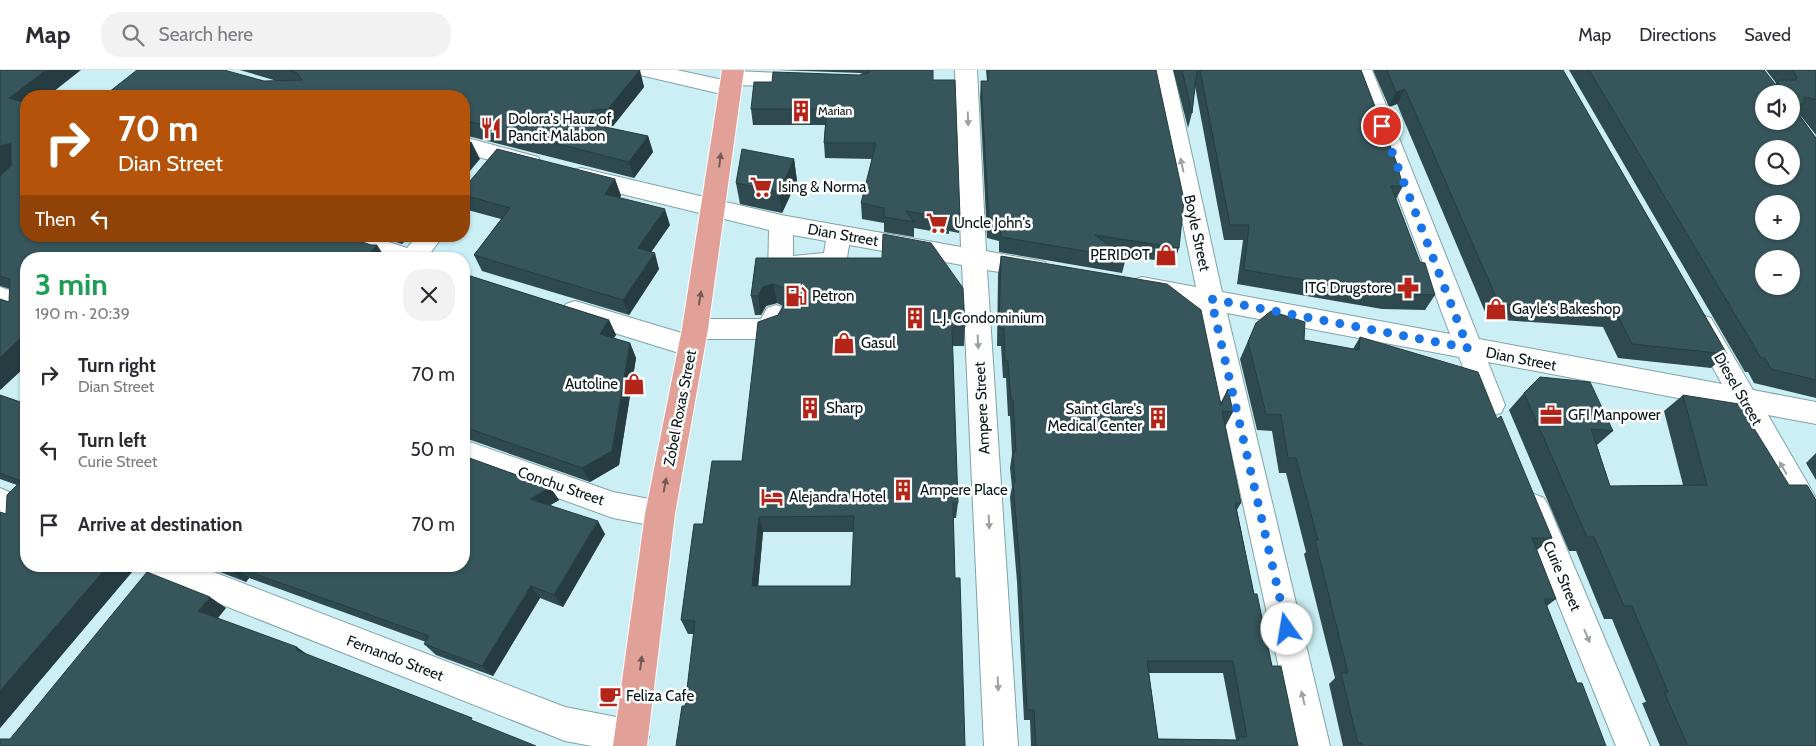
<!DOCTYPE html>
<meta charset="utf-8">
<style>
body{margin:0;font-family:Cabin,sans-serif;background:#f2f2f3;color:#2b2b33;height:100vh;display:flex;flex-direction:column;font-size:19px;white-space:nowrap}
*{box-sizing:border-box;margin:0}
p{font-size:16px;color:#7c7c81}
.icon{flex:none;width:28px;height:28px;fill:none;stroke:currentColor;stroke-width:2;stroke-linecap:round;stroke-linejoin:round}
.map{position:relative;flex:1;overflow:hidden}
.sheet{position:absolute;left:20px;top:182px;width:450px;height:320px;display:flex;flex-direction:column;background:#fff;border-radius:20px;box-shadow:0 1px 4px #0004}
.sheet>*{flex:none}
.top-card{position:absolute;left:20px;top:20px;width:450px;height:152px;border-radius:20px;box-shadow:0 1px 4px #0004;background:#b45309;color:#fff;overflow:hidden}
.buttons{position:absolute;left:1755px;top:15px;display:grid;gap:10px}
.buttons a{display:grid;place-items:center;width:45px;height:45px;border-radius:50%;background:#fff;box-shadow:0 1px 4px #0004;font-size:25px}
.pin{position:absolute;display:grid;place-items:center;width:42px;height:42px;color:#fff;margin:-21px;border:2px solid #fff;border-radius:50%;box-shadow:0 1px 5px #0007}
.me{position:absolute;width:55px;margin:-28px;rotate:347deg;stroke-linejoin:round;filter:drop-shadow(0 0 4px #0008)}
.turn{display:flex;align-items:center;gap:18px;height:105px;padding:0 15px;font-size:22px}
.turn .icon{width:65px;height:65px;stroke-width:2.5}
.turn b{display:block;font-size:35px;line-height:42px}
.then{display:flex;align-items:center;height:48px;padding:0 15px;background:#0003;gap:10px;font-size:19px}
.round{display:grid;place-items:center;flex:none;width:52px;height:52px;border-radius:20px;background:#f2f2f3}
.headline{display:flex;align-items:center;justify-content:space-between;height:85px;padding:0 15px}
h1{font-size:30px;font-weight:700;line-height:38px;color:#1e9e55}
ul{padding:0;list-style:none}
li{display:flex;align-items:center;gap:15px;height:75px;padding:0 15px}
li div{flex:1}
li b{display:block;font-size:19px}
li em{font-style:normal}
header{display:flex;align-items:center;gap:30px;box-sizing:border-box;height:70px;padding:0 25px;background:#fff;border-bottom:1px solid #e1e1e2}
header strong{font-size:24px}
nav{display:flex;gap:28px;margin-inline-start:auto;font-size:18px}
.search{width:350px;height:45px;background:#f2f2f3;display:flex;align-items:center;gap:12px;box-sizing:border-box;padding:0 18px;border-radius:20px;color:#7c7c81;font-size:19px}
.map>svg:first-child{display:block}
.lines{fill:none;stroke-linecap:round;stroke-linejoin:round}
.minor-casing{stroke:#80a2a8;stroke-width:2}
.major-casing{stroke:#fff;stroke-width:2}
.minor{fill:#fff;fill-rule:evenodd}
.major{fill:#e1a198;fill-rule:evenodd}
.wall{fill:#2e4a4e;fill-rule:evenodd}
.shaded-wall{fill:#263c40}
.building{fill:#36565b;stroke:#263c40;fill-rule:evenodd}
.oneway{fill:#9ca1a2}
.oneway2{fill:#745b58}
.route{stroke:#1a73e8;stroke-width:9;stroke-dasharray:0 16.2}
.labels{text-anchor:middle;stroke-width:5;stroke-linejoin:round;paint-order:stroke}
.far-poi-label{font-size:12px;fill:#071517;stroke:#fff;text-anchor:start}
.poi-label{font-size:15px;fill:#071517;stroke:#fff;text-anchor:start}
.street-label{font-size:15px;fill:#071517;stroke:#fff}
</style>
<header>
<strong>Map</strong>
<div class="search"><svg class="icon" aria-label="search" viewBox="0 0 24 24"><circle cx="10" cy="10" r="6"/><path d="M15 15l6 6"/></svg>Search here</div>
<nav><a>Map</a><a>Directions</a><a>Saved</a></nav>
</header>
<div class="map">
<svg width="1816" height="676" viewBox="0 0 1816 676">
<rect width="100%" height="100%" fill="#cbeff5"/>
<g class="lines">
<g class="minor-casing">
<g id="minor">
<polygon points="636,0 677,0 723,10 721,8 724,3 732,1 810,4 818,6 821,11 818,16 810,18 738,15 741,19 738,24 730,26 640,5"/>
<path d="M955,0H977L986,181L1045,192L1048,199L1045,206L1036,208L987,200L1018,676H984L962,195L849,175L847,188L844,194L822,202H793L794,208L790,215L781,217L772,215L768,208L769,160L581,114L573,112L569,106L573,100L581,98L781,145L961,177ZM793,165L826,171L824,183L793,186Z"/>
<polygon points="1151,0 1173,0 1222,222 1450,264 1350,0 1372,0 1479,269 1722,314 1689,255 1693,248 1702,245 1711,248 1753,320 1816,332 1816,354 1768,345 1816,428 1816,468 1805,464 1736,339 1488,292 1505,335 1501,343 1491,346 1481,343 1459,287 1227,243 1330,676 1296,676 1200,238 1142,227 1133,224 1129,217 1133,210 1142,207 1196,217"/>
<polygon points="464,67 538,87 541,93 538,99 530,101 464,83"/>
<polygon points="329,166 370,166 407,178 417,166 443,166 426,189 382,189 332,172"/>
<polygon points="0,217 26,226 26,246 0,237"/>
<polygon points="575,231 685,264 682,259 686,252 695,249 761,249 767,238 776,235 785,238 789,245 781,262 762,269 700,269 705,277 701,284 692,287 566,248 562,241 566,234"/>
<polygon points="464,370 613,422 660,431 670,435 675,444 670,453 660,457 613,448 464,394"/>
<polygon points="0,418 26,429 26,455 0,445"/>
<polygon points="1534,424 1544,428 1549,437 1650,676 1616,676 1519,437 1524,428"/>
<polygon points="146,496 198,496 565,637 632,650 644,655 649,667 645,676 592,676 565,671 150,506"/>
</g>
</g>
<g class="major-casing">
<polygon id="major" points="722,0 744,0 708,259 675,444 647,676 613,676 645,444 682,259"/>
</g>
<use href="#minor" class="minor"/>
<use href="#major" class="major"/>
</g>
<g class="wall">
<polygon points="240,0 639,0 644,17 613,56 600,56 648,66 653,82 634,108 464,65 464,66 464,26 264,11 277,11"/>
<polygon points="777,0 933,0 933,10 960,147 959,163 949,161 949,164 914,158 914,167 884,162 884,153 862,149 861,133 872,89 825,88 824,73 825,55 753,55 751,39 863,4 860,3"/>
<polygon points="986,0 1156,0 1179,178 1174,193 1122,185 1126,188 1122,203 999,182 999,171 987,168 980,27 981,11 987,11"/>
<polygon points="1173,0 1361,0 1403,116 1396,129 1420,192 1435,225 1425,240 1382,239 1237,214 1243,170 1224,170 1195,16 1192,43 1188,58"/>
<polygon points="1373,0 1563,0 1727,284 1711,298 1618,288 1603,257 1488,249 1397,34 1389,37"/>
<polygon points="1569,0 1764,0 1776,15 1776,13 1766,0 1816,0 1816,65 1800,45 1799,44 1816,68 1816,328 1754,313 1748,302 1745,302"/>
<polygon points="26,26 26,166 377,175 384,186 26,189 26,296 0,320 0,229 9,232 10,219 0,216 0,106"/>
<polygon points="794,89 797,111 782,143 740,134 736,113"/>
<polygon points="615,109 621,126 619,127 670,155 651,182 659,199 629,245 482,201 474,185 501,149 464,139 464,117"/>
<polygon points="377,166 409,166 402,174"/>
<path d="M1001,186L1220,334L1228,319L1233,342L1225,357L1241,433L1237,440L1254,524L1272,596L1298,676H1031L1030,650H1024L1017,512L1010,427L1012,417L1010,398L1012,384L1010,346H1008L1006,308H1003L1001,276H997L998,204ZM1149,603H1223L1236,670L1158,669Z"/>
<path d="M756,188L965,257L964,276H952L958,433L956,448H953L685,636L694,564H688L681,550L703,454L742,391L778,245L783,236L777,233L766,236L761,245H755L751,226ZM763,462H854L851,516H758Z"/>
<polygon points="464,204 609,250 616,265 613,268 630,273 636,288 619,395 590,412 465,368 464,369"/>
<polygon points="1256,253 1304,270 1353,279 1360,267 1497,349 1552,468 1537,480 1556,529 1547,536 1577,613 1606,676 1343,676 1329,614 1335,608 1304,484 1306,482 1286,403 1279,403 1272,361 1257,360 1240,289"/>
<polygon points="1524,323 1613,361 1597,375 1610,416 1683,415 1664,341 1683,325 1816,676 1660,676 1642,633 1646,632 1612,549 1604,549 1576,481 1569,481 1509,340"/>
<polygon points="0,325 26,334 26,496 137,496 0,658 6,444 17,415 0,409"/>
<polygon points="1816,383 1816,410 1806,393"/>
<polygon points="550,417 559,430 550,435 605,464 563,537 540,528 493,606 436,585 424,574 426,572 249,508 246,512 204,496 464,496"/>
</g>
<g class="shaded-wall">
<polygon points="46,0 81,0 48,26 26,26 26,43 9,28"/>
<polygon points="640,0 644,17 613,56 608,39"/>
<polygon points="1405,19 1397,34 1389,37 1396,22"/>
<polygon points="592,40 598,56 591,54"/>
<polygon points="648,66 653,82 634,108 629,92"/>
<polygon points="11,73 26,89 0,106 0,76"/>
<polygon points="472,73 480,89 464,108 464,82"/>
<polygon points="794,89 797,111 782,143 779,122"/>
<polygon points="615,109 621,126 610,140 605,124"/>
<polygon points="665,139 670,155 643,194 638,178"/>
<polygon points="397,166 409,166 402,174"/>
<polygon points="377,175 386,189 371,182"/>
<polygon points="655,183 659,199 629,245 623,230"/>
<polygon points="773,214 777,233 766,236 761,245 758,226 763,217"/>
<polygon points="609,250 616,265 606,279 600,264"/>
<polygon points="26,263 26,296 0,320 0,288"/>
<polygon points="630,273 636,288 619,395 590,412 582,398"/>
<polygon points="550,417 559,430 539,442 530,429"/>
<polygon points="759,447 763,462 757,530 752,516"/>
<polygon points="598,451 605,464 563,537 554,525"/>
<polygon points="108,496 137,496 0,658 0,621"/>
<polygon points="233,496 249,508 246,512 230,500"/>
<polygon points="531,516 540,528 493,606 482,596"/>
<polygon points="210,527 226,538 215,552 198,541"/>
<polygon points="297,577 311,587 296,580"/>
</g>
<g class="building">
<polygon points="0,0 46,0 9,28 26,33 26,166 345,166 371,175 377,175 371,182 393,189 26,189 26,263 0,288 0,229 9,232 10,209 0,206 0,106 11,96 11,73 0,76"/>
<polygon points="137,0 224,0 264,11 302,10 297,3 288,0 640,0 608,39 592,40 591,54 648,66 629,92 464,50 464,26 104,26"/>
<polygon points="870,0 933,0 933,10 955,10 960,147 950,146 950,149 906,141 914,152 884,147 884,138 861,133 876,73 824,73 827,39 751,39 754,12 772,12 773,2 859,5 868,3"/>
<polygon points="988,0 1156,0 1184,130 1179,178 1095,165 1126,188 1001,167 1001,156 989,153 981,11 988,11"/>
<polygon points="1182,0 1197,0 1192,43"/>
<polygon points="1200,0 1361,0 1396,91 1403,116 1391,116 1420,192 1425,193 1435,225 1391,224 1244,200 1249,155 1230,155"/>
<polygon points="1387,0 1563,0 1727,284 1632,274 1616,242 1499,234 1405,19 1396,22"/>
<path d="M1589,0H1764L1775,14L1778,15L1779,10H1796L1797,7L1792,0H1816V30L1815,29L1804,27V34H1794L1793,37L1816,68V310L1771,299L1765,288H1761ZM1764,24H1791V51H1764ZM1764,79H1791V106H1764ZM1764,134H1791V161H1764ZM1764,189H1791V216H1764Z"/>
<polygon points="464,70 472,73 464,82"/>
<polygon points="497,79 615,109 605,124 665,139 638,178 655,183 623,230 474,185 510,138 464,125 464,117 465,117"/>
<polygon points="742,79 794,89 779,122 736,113"/>
<path d="M883,164L931,173L963,218L965,257H952L958,433H953L955,508H960L965,676H676L682,636H685L695,551L681,550L694,454H703L712,391H742L758,252L778,245L788,227L784,218L773,214L763,217L758,226H751L756,188H882ZM854,446L851,516H752L759,447Z"/>
<path d="M1001,186L1167,214L1201,240L1221,335L1228,319L1233,342L1222,341L1241,433H1235L1254,524H1257L1272,596H1281L1298,676H1036L1034,640H1027L1020,498L1013,412H1015L1013,382H1016L1013,330H1011L1008,291H1005L1004,258H999ZM1147,591H1233L1247,667H1238L1239,670L1158,669Z"/>
<polygon points="464,204 609,250 600,264 630,273 612,381 582,398 464,357"/>
<polygon points="1271,241 1305,252 1304,270 1359,280 1360,267 1478,302 1497,349 1501,346 1552,468 1532,468 1556,529 1544,529 1577,613 1582,613 1606,676 1363,676 1362,673 1358,673 1341,603 1348,603 1315,470 1318,470 1296,388 1288,388 1281,345 1266,344 1248,272 1256,253"/>
<polygon points="1540,307 1590,312 1613,361 1591,359 1610,416 1707,415 1683,325 1739,334 1789,415 1807,415 1816,430 1816,676 1688,676 1664,622 1668,622 1632,536 1624,536 1594,467 1587,467 1524,323"/>
<polygon points="0,325 26,334 26,496 108,496 0,621 0,442 6,444 7,425 21,411 0,403"/>
<polygon points="464,386 550,417 530,429 598,451 554,525 531,516 482,596 424,574 429,566 233,496 464,496"/>
<polygon points="219,496 233,496 230,500"/>
<polygon points="147,502 210,527 198,541 297,577 296,580 472,648 471,650 536,676 0,676 0,669 10,669"/>
</g>
<defs><path id="oneway-solid" d="M-6-.8H1V-3.2L6.5 0L1 3.2V.8H-6Z" transform="scale(1.25)"/></defs>
<g class="oneway">
<use href="#oneway-solid" transform="translate(968 49) rotate(88)"/>
<use href="#oneway-solid" transform="translate(1182 95) rotate(-102)"/>
<use href="#oneway-solid" transform="translate(978 272) rotate(87)"/>
<use href="#oneway-solid" transform="translate(1783 398) rotate(-120)"/>
<use href="#oneway-solid" transform="translate(989 452) rotate(87)"/>
<use href="#oneway-solid" transform="translate(1587 566) rotate(67)"/>
<use href="#oneway-solid" transform="translate(998 614) rotate(87)"/>
<use href="#oneway-solid" transform="translate(1303 628) rotate(-103)"/>
</g>
<g class="oneway2">
<use href="#oneway-solid" transform="translate(720 90) rotate(-83)"/>
<use href="#oneway-solid" transform="translate(700 228) rotate(-81)"/>
<use href="#oneway-solid" transform="translate(665 415) rotate(-79)"/>
<use href="#oneway-solid" transform="translate(641 593) rotate(-83)"/>
</g>
<g class="lines">
<polyline class="route" points="1287,559 1211,229 1468,278 1382,56"/>
</g>
<defs>
<g id="building-bare" transform="scale(1.725)"><path d="M-4-6H4V6H1V3H-1V6H-4ZM-2.5-4.3h1.7v1.8h-1.7ZM.8-4.3h1.7v1.8H.8ZM-2.5-1h1.7V.8h-1.7ZM.8-1h1.7V.8H.8Z" fill="#b32519" stroke="#fff" stroke-width="2.5" paint-order="stroke"/></g>
<g id="restaurant-bare" transform="scale(1.725)"><path d="M-5-6h1v4h1v-4h1v4h1v-4h1v5L-1.5 .5V6h-2V.5L-5-1ZM5-6V6H3V1.5H1.5Q1.5-4 5-6Z" fill="#b32519" stroke="#fff" stroke-width="2.5" paint-order="stroke"/></g>
<g id="supermarket-bare" transform="scale(1.725)"><path d="M-6-5.5h2.5l.6 2H6L4.5 2H-2.5L-4.4-4H-6ZM-1.5 3.2a1.3 1.3 0 1 0 .1 0ZM3 3.2a1.3 1.3 0 1 0 .1 0Z" fill="#b32519" stroke="#fff" stroke-width="2.5" paint-order="stroke"/></g>
<g id="shop-bare" transform="scale(1.725)"><path d="M-5-2.5h2.3a2.7 3.5 0 0 1 5.4 0H5L5.5 6h-11ZM-1.5-2.5h3a1.5 2.3 0 0 0-3 0Z" fill="#b32519" stroke="#fff" stroke-width="2.5" paint-order="stroke"/></g>
<g id="pharmacy-bare" transform="scale(1.725)"><path d="M-2-6h4v4h4v4h-4v4h-4v-4h-4v-4h4Z" fill="#b32519" stroke="#fff" stroke-width="2.5" paint-order="stroke"/></g>
<g id="fuel-bare" transform="scale(1.725)"><path d="M-5.5-6h7V0h2V4h1.3V-2.5L3-4.5l.8-.8L6-3V5H2.5V1h-1V6h-7ZM-4.2-4.7v3.2H.2V-4.7Z" fill="#b32519" stroke="#fff" stroke-width="2.5" paint-order="stroke"/></g>
<g id="office-bare" transform="scale(1.725)"><path d="M-6-3h4V-5.5h4V-3h4V5H-6ZM-1-4.5V-3h2v-1.5ZM-6 0V1H6V0Z" fill="#b32519" stroke="#fff" stroke-width="2.5" paint-order="stroke"/></g>
<g id="hotel-bare" transform="scale(1.725)"><path d="M-6-4.5h1.5V1H6V5H4.5V3h-9V5H-6ZM-4 0a1.8 1.8 0 1 1 3.6 0ZM.5 0V-2.5h3Q6-2.5 6 0Z" fill="#b32519" stroke="#fff" stroke-width="2.5" paint-order="stroke"/></g>
<g id="cafe-bare" transform="scale(1.725)"><path d="M-5.5-4.5H6V0H3Q3 3.5 0 3.5H-2.5Q-5.5 3.5-5.5 0ZM3-3.2v2h1.7v-2ZM-6 4.5H4V6H-6Z" fill="#b32519" stroke="#fff" stroke-width="2.5" paint-order="stroke"/></g>
</defs>
<g fill-rule="evenodd">
<use href="#building-bare" x="801" y="41"/>
<use href="#restaurant-bare" x="491" y="58"/>
<use href="#supermarket-bare" x="761" y="117"/>
<use href="#supermarket-bare" x="937" y="153"/>
<use href="#shop-bare" x="1166" y="185"/>
<use href="#pharmacy-bare" x="1408" y="218"/>
<use href="#fuel-bare" x="796" y="226"/>
<use href="#shop-bare" x="1496" y="239"/>
<use href="#building-bare" x="915" y="248"/>
<use href="#shop-bare" x="844" y="273"/>
<use href="#shop-bare" x="634" y="314"/>
<use href="#building-bare" x="810" y="338"/>
<use href="#office-bare" x="1551" y="345"/>
<use href="#building-bare" x="1158" y="348"/>
<use href="#building-bare" x="903" y="420"/>
<use href="#hotel-bare" x="772" y="427"/>
<use href="#cafe-bare" x="610" y="626"/>
</g>
<g class="labels">
<g class="far-poi-label">
<text x="818" y="45">Marian</text>
</g>
<g class="poi-label">
<text x="508" y="54">Dolora's Hauz of<tspan x="508" dy="17">Pancit Malabon</tspan></text>
<text x="778" y="122">Ising &amp; Norma</text>
<text x="954" y="158">Uncle John's</text>
<text x="1150" y="190" text-anchor="end">PERIDOT</text>
<text x="1392" y="223" text-anchor="end">ITG Drugstore</text>
<text x="812" y="231">Petron</text>
<text x="1512" y="244">Gayle's Bakeshop</text>
<text x="932" y="253">L.J. Condominium</text>
<text x="861" y="278">Gasul</text>
<text x="618" y="319" text-anchor="end">Autoline</text>
<text x="826" y="343">Sharp</text>
<text x="1142" y="344" text-anchor="end">Saint Clare's<tspan x="1142" dy="17">Medical Center</tspan></text>
<text x="1568" y="350">GFI Manpower</text>
<text x="920" y="425">Ampere Place</text>
<text x="789" y="432">Alejandra Hotel</text>
<text x="626" y="631">Feliza Cafe</text>
</g>
<g class="street-label">
<text transform="translate(1197 163) rotate(78)" y="5">Boyle Street</text>
<text transform="translate(843 165) rotate(10)" y="5">Dian Street</text>
<text transform="translate(1521 289) rotate(11)" y="5">Dian Street</text>
<text transform="translate(1738 319) rotate(60)" y="5">Diesel Street</text>
<text transform="translate(680 338) rotate(-79)" y="5">Zobel Roxas Street</text>
<text transform="translate(982 338) rotate(-93)" y="5">Ampere Street</text>
<text transform="translate(561 416) rotate(19)" y="5">Conchu Street</text>
<text transform="translate(1562 506) rotate(67)" y="5">Curie Street</text>
<text transform="translate(395 588) rotate(21)" y="5">Fernando Street</text>
</g>
</g>
</svg>
<div class="buttons">
<a><svg class="icon" aria-label="sound" viewBox="0 0 24 24"><path d="M4 9h4l5-4v14l-5-4H4zM17 9q2 3 0 6"/></svg></a>
<a><svg class="icon" aria-label="search" viewBox="0 0 24 24"><circle cx="10" cy="10" r="6"/><path d="M15 15l6 6"/></svg></a>
<a>+</a>
<a>−</a>
</div>
<div class="pin" style="left:1382px;top:56px;background:#d93025"><svg class="icon" aria-label="arrive" viewBox="0 0 24 24"><path d="M6 21V4h12l-3 4 3 4H6"/></svg></div>
<svg class="me" style="left:1287px;top:559px" viewBox="-20 -20 40 40"><circle r="19" fill="#fff"/><path d="M0-13L10 11 0 6-10 11z" fill="#1a73e8"/></svg>
<div class="top-card">
<div class="turn"><svg class="icon" aria-label="right" viewBox="0 0 24 24"><path d="M7 20v-9h11M14 6l5 5-5 5"/></svg><div><b>70 m</b>Dian Street</div></div>
<div class="then">Then<svg class="icon" aria-label="left" viewBox="0 0 24 24"><path d="M17 20v-9H6M10 6l-5 5 5 5"/></svg></div>
</div>
<section class="sheet">
<div class="headline"><div><h1>3 min</h1><p>190 m · 20:39</p></div><a class="round"><svg class="icon" aria-label="close" viewBox="0 0 24 24"><path d="M6 6l12 12M18 6L6 18"/></svg></a></div>
<ul>
<li><svg class="icon" aria-label="right" viewBox="0 0 24 24"><path d="M7 20v-9h11M14 6l5 5-5 5"/></svg><div><b>Turn right</b><p>Dian Street</p></div><em>70 m</em></li>
<li><svg class="icon" aria-label="left" viewBox="0 0 24 24"><path d="M17 20v-9H6M10 6l-5 5 5 5"/></svg><div><b>Turn left</b><p>Curie Street</p></div><em>50 m</em></li>
<li><svg class="icon" aria-label="arrive" viewBox="0 0 24 24"><path d="M6 21V4h12l-3 4 3 4H6"/></svg><div><b>Arrive at destination</b></div><em>70 m</em></li>
</ul>
</section>
</div>
